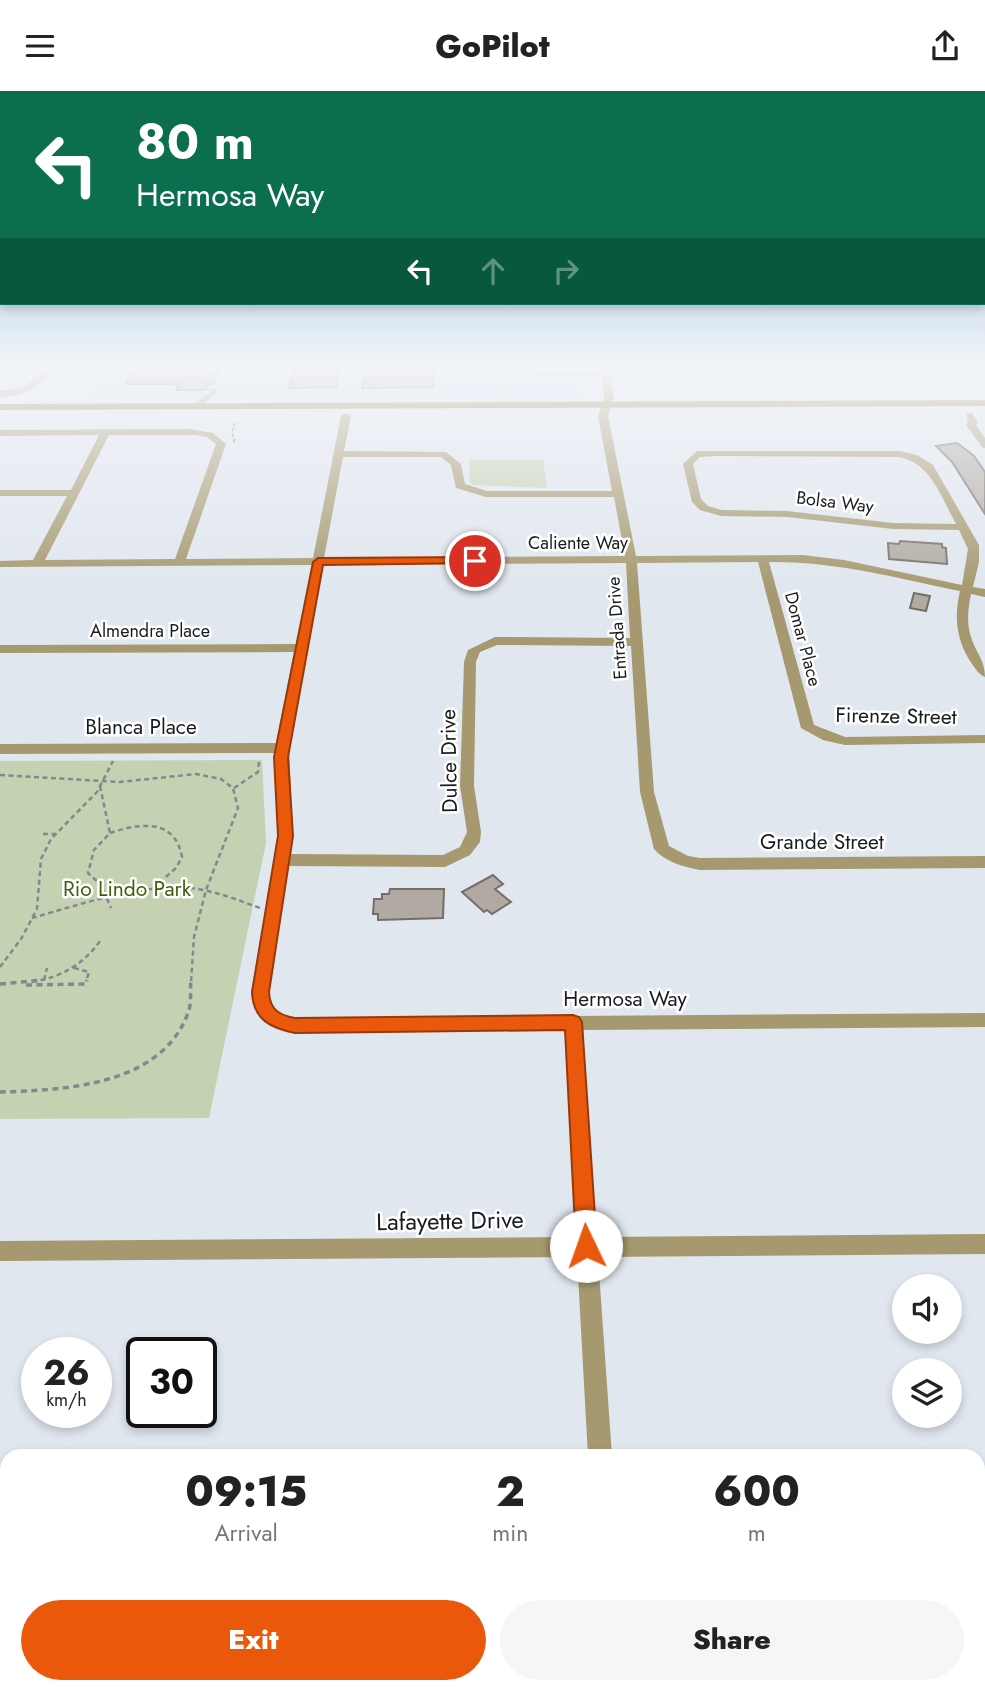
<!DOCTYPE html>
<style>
body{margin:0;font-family:Jost,sans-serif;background:#f6f6f6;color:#222;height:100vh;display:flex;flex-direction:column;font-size:26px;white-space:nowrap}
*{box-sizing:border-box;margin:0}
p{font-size:23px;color:#767676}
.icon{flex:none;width:38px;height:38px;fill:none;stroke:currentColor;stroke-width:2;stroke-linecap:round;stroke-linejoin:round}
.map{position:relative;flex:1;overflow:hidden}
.details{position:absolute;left:0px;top:1358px;width:985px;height:245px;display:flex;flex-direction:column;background:#fff;border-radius:21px 21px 0 0;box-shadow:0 4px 10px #0003}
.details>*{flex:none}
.top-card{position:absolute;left:0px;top:0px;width:985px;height:214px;box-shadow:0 4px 10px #0003;background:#0b6e4f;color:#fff;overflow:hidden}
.tools{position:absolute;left:892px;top:1183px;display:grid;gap:14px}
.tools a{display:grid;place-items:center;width:70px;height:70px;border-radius:50%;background:#fff;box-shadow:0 4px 10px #0003;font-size:35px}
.speed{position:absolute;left:21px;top:1246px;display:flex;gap:14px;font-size:35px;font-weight:700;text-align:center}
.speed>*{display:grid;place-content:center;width:91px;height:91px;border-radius:50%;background:#fff;box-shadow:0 4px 10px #0003;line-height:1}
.speed small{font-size:18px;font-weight:400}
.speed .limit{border:4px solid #111;border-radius:10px;background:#fff;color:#111}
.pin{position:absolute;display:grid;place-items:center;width:60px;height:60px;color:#fff;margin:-30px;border:4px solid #fff;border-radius:50%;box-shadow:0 2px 7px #0007}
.me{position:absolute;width:77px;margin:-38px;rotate:357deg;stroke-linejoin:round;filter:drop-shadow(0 0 5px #0008)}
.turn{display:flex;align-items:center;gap:24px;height:147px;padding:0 21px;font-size:32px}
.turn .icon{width:91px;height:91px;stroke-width:2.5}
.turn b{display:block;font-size:49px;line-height:60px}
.lanes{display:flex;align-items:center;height:66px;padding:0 21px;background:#0003;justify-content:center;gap:35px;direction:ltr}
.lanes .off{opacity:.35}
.eta{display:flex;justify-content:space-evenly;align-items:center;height:119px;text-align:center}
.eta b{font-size:42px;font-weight:800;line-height:49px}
.action{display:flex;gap:14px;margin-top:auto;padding:14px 21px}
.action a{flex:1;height:80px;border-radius:42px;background:#ea580c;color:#fff;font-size:28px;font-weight:800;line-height:80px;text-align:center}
.action a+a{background:#f6f6f6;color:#222}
header{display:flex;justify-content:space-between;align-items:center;height:91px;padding:0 21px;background:#fff;font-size:32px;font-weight:800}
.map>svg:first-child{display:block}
.built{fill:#d0dcea}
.green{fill:#c4d2b2}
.building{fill:#b1aaa3;stroke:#746e67;stroke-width:2}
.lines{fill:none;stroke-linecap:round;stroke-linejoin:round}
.path-far2{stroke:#83888d;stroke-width:2;stroke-dasharray:3.5 2;stroke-linecap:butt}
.path-far1{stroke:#83888d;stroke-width:2.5;stroke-dasharray:5 3.5;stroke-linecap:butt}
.path{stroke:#83888d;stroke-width:3.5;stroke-dasharray:6 4.5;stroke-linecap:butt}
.service{stroke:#a6996f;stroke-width:5}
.minor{fill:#a6996f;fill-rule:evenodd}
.secondary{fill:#87732e;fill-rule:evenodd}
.route{fill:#ea580c;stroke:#983908;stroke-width:2}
.labels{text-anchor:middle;stroke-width:5;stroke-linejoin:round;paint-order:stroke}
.far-street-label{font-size:18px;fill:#191c1e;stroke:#fff}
.street-label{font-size:21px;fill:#191c1e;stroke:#fff}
.park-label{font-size:21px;fill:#435c0d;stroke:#fff}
.near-street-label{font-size:24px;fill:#191c1e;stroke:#fff}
</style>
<header><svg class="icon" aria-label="menu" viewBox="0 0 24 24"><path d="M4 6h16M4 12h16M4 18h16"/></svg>GoPilot<svg class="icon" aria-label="share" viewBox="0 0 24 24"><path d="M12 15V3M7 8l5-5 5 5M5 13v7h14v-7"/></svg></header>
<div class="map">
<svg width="985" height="1603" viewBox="0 0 985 1603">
<rect width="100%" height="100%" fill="#e1e7ef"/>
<polygon class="built" points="108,276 577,276 574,278 573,285 580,288 583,305 576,307 368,308 363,305 339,305 333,308 88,308"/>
<g class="green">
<polygon points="469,369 543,369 547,397 473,394 470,392"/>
<polygon points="262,669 266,752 209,1027 0,1028 0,670"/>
</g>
<g class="building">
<polygon points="219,276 213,293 208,293 206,299 176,299 179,293 126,293 135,277"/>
<polygon points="295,276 340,276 336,296 289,297"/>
<polygon points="366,276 435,276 433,296 362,297"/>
<polygon points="957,352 974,365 985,381 985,423 952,371 936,355"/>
<polygon points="900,450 942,453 942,456 946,457 947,473 889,468 888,452 899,453"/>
<polygon points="914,502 930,505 926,520 910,517"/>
<polygon points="493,784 503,793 495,798 511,811 492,823 487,819 484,821 462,801"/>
<polygon points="390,798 444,798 443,827 378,829 378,823 373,823 374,808 382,808 382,803 389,803"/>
</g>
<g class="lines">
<polyline class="path-far2" points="235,332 232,341 235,353"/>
<g class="path-far1">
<polyline points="0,684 120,691 196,683 221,688 233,697 238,717 206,799 194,846 191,891"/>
<polyline points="100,695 110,742 94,759 88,782 101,794 111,817"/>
<polyline points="234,697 258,681 259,671"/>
<path d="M110,742C140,732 175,727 182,766L176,777L151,799"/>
<polyline points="43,743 56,743"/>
<path d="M32,827C82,813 156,787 208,800C226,804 243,811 260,817"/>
<polyline points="0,876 21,848 37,818 41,768 51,748 97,701 113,670"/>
<polyline points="74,877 89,881 86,891"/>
<polyline points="44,889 47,877"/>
<path d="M32,891C61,886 83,874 100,850"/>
</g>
<g class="path">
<polyline points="0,893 42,889"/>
<polyline points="26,894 86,893 87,889"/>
<path d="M0,1001C65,999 161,995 188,922C192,912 190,899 191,889"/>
</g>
<g class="service">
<polyline points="536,282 597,282"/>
<polyline points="196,316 215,300"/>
</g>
<g class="minor">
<path d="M47,276H55C40,297 26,305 0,306V300L26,295Z"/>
<path d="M601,276H609L614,307L608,325L636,465L803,464L844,469L962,494L968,458L959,439L893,438L787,426L721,425L700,419L692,411L683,373L697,360H899L917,364L933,374L979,454V471L973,496L985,498V506L971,503C968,518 966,533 972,549C977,563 985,570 985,586C978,583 975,577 970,570C956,547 954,526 960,500C897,487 834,470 769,471L814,634L845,646L985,644V652L845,654L823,649L801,637L758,471L637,472L654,701L669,755L688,765L700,767L985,765V777L700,779C684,776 665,771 654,758L640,701L631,555L497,554L480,561L476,571L474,695L481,741L480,751L470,764L445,776L289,775L269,901C271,917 279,923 295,927L985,922V936L582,939L597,1146L985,1143V1163L598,1166L612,1365H588L577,1166L0,1170V1150L576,1146L565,939L295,941C271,936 255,927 251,901L279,745L275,662L0,663V653L276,652L294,561L0,562V554L296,553L312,474L0,476V470L33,469L67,405H0V399H71L99,344L0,345V339L190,338L213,342L226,353L186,468L313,467L341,325L346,322L351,325L344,360L446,361L461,373L465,393L487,400H612L598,325L604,307ZM109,344H195L207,346L216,353L175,468L45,469ZM717,365L899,366C931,372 941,406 956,433L893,432L787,420L722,419L708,415L701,408L693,373L700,366ZM343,366H441L451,374L456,397L486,406H614L625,465L324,467ZM626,472L630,547L495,546L468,559L464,571L460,695L467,741L460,756L443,764L291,763L293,745L289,657L323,474Z"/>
<polygon points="966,322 972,322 978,331 976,334 985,347 985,357 982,356 966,334 968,331"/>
<rect x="0" y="1435" width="7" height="24"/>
<rect x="978" y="1488" width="7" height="26"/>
<polygon points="130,1596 185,1596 182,1603 131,1603"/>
<rect x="603" y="1596" width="26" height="7"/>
</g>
<polygon class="secondary" points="985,309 985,315 0,319 0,313"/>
</g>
<linearGradient id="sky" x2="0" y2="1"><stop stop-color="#74abd6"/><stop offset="0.55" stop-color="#f2f4f8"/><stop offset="1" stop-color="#f2f4f8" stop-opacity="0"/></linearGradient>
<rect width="985" height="500" fill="url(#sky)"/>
<path class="route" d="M475,466L479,467V472L323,474L288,666L293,745L269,901C270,919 279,924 295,927L573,924L579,926L582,931L597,1155L594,1162L586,1165L579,1162L576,1155L565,939L295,942C271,937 253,929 252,901L278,745L274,666L313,471L318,467Z"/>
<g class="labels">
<g class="far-street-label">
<text transform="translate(835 411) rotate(7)" y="6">Bolsa Way</text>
<text x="578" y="458">Caliente Way</text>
<text transform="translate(617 537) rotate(-94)" y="6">Entrada Drive</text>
<text x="150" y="546">Almendra Place</text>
<text transform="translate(803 548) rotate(75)" y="6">Domar Place</text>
</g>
<g class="street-label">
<text transform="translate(896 625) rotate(1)" y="7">Firenze Street</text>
<text x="141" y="643">Blanca Place</text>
<text transform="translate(449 670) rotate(-91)" y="7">Dulce Drive</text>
<text x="822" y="758">Grande Street</text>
<text x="625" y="915">Hermosa Way</text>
</g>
<g class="park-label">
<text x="127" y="805">Rio Lindo Park</text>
</g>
<g class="near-street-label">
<text transform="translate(450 1130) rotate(-1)" y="8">Lafayette Drive</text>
</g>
</g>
</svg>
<div class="tools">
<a><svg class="icon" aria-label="sound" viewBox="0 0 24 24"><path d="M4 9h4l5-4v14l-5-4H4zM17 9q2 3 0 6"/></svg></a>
<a><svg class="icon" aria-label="layers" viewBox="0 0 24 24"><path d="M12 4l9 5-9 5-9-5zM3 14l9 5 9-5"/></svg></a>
</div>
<div class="speed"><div>26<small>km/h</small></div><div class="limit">30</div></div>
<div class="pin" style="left:475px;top:470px;background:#d93025"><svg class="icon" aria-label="arrive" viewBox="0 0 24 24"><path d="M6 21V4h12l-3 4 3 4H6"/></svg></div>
<svg class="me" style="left:586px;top:1155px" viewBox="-20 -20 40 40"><circle r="19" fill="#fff"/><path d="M0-13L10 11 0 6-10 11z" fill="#ea580c"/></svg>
<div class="top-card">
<div class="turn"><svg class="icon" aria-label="left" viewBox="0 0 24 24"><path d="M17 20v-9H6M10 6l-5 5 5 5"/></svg><div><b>80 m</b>Hermosa Way</div></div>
<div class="lanes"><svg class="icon" aria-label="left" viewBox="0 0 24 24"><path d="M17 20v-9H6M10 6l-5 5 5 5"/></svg><svg class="icon off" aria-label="ahead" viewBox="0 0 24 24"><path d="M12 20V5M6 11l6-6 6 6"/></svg><svg class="icon off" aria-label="right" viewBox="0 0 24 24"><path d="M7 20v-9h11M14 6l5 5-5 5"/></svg></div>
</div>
<section class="details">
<div class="eta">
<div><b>09:15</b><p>Arrival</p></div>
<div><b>2</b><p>min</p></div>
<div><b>600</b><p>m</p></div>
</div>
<div class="action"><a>Exit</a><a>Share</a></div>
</section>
</div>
